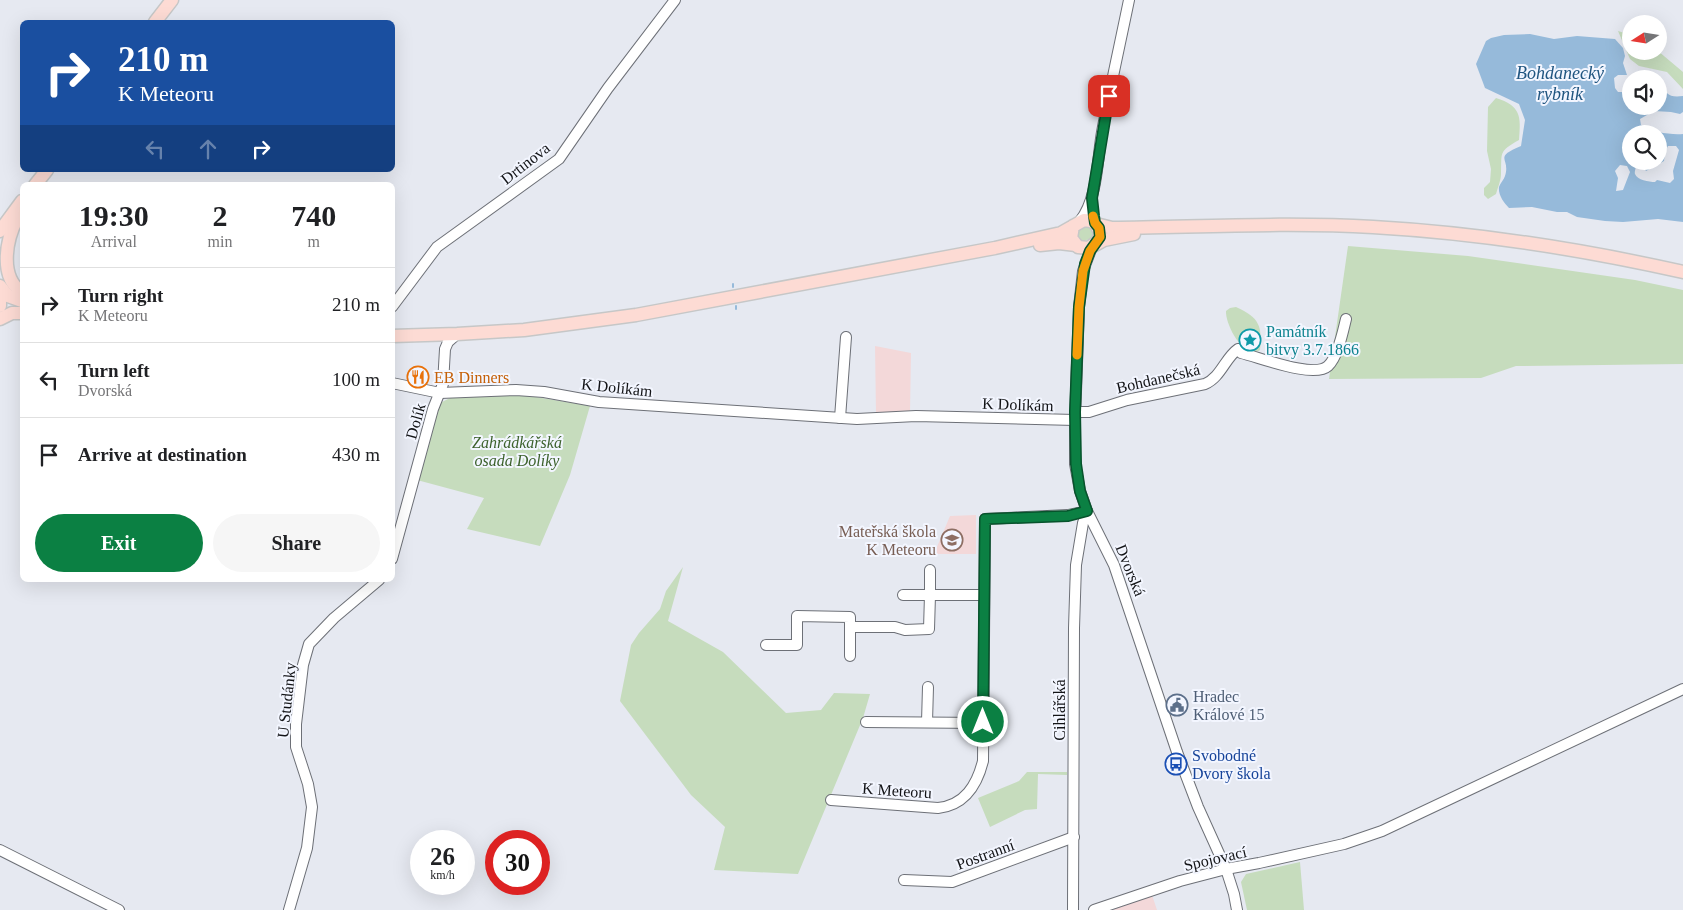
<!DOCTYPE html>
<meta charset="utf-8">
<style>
body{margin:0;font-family:Georgia,serif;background:#f6f6f6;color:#202124;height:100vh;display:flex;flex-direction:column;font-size:19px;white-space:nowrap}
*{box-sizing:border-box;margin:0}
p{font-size:16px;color:#757577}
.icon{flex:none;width:28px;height:28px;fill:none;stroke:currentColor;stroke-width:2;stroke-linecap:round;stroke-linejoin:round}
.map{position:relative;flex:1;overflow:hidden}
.side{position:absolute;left:20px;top:182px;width:375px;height:400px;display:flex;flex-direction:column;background:#fff;border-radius:8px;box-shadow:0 5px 20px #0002}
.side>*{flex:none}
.banner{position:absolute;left:20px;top:20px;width:375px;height:152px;border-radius:8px;box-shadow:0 5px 20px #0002;background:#1a4fa0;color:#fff;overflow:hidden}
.needle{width:32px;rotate:258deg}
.tools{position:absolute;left:1622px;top:15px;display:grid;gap:10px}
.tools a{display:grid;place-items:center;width:45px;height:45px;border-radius:50%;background:#fff;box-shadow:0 5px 20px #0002;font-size:25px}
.speed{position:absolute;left:410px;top:830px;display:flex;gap:10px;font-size:25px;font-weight:700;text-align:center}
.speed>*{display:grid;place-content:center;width:65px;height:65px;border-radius:50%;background:#fff;box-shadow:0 5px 20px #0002;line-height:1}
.speed small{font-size:12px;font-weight:400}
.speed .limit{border:8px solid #d22;background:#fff;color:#111}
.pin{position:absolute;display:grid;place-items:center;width:42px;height:42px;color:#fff;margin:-21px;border-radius:10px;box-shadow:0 2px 8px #0006}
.me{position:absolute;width:55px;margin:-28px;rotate:0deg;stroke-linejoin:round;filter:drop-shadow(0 0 4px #0008)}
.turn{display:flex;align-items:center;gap:18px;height:105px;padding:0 15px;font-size:22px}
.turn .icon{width:65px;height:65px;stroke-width:2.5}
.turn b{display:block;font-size:35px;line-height:42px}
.lanes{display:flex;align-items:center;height:48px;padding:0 15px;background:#0003;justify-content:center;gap:25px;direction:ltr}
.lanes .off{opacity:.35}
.eta{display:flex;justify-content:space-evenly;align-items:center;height:85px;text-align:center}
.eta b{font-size:30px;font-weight:700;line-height:35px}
.primary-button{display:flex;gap:10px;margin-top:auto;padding:10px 15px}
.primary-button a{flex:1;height:58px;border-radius:30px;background:#0b8043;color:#fff;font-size:20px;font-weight:700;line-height:58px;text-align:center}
.primary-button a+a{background:#f6f6f6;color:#202124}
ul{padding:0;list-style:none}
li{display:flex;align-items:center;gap:15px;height:75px;padding:0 15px;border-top:1px solid #e0e0e0}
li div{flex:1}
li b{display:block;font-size:19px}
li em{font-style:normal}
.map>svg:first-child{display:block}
.education{fill:#f3d8d9}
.green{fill:#c6dcbd}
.water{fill:#96bada;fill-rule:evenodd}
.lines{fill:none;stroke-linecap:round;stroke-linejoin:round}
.stream{stroke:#96bada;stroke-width:2}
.minor-casing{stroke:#6d7077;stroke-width:12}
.major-casing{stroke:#c6c7c7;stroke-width:15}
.minor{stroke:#fff;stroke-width:10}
.major{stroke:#fddbd4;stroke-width:12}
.route-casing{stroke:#07532c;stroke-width:12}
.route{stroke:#0b8043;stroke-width:9}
.slow{stroke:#f59e0b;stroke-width:9}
.labels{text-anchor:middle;stroke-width:4;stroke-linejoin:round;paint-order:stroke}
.street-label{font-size:16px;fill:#131417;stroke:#f3f6ff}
.culture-label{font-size:16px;fill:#0d838f;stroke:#f3f6ff;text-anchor:start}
.food-label{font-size:16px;fill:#c56008;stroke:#f3f6ff;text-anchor:start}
.park-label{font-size:16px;font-style:italic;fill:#3d622d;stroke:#f3f6ff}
.education-label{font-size:16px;fill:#785e54;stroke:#f3f6ff;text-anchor:end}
.service-label{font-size:16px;fill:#4e5e75;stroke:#f3f6ff;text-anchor:start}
.transit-label{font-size:16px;fill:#164399;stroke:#f3f6ff;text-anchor:start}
.water-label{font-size:18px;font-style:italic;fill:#205580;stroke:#f3f6ff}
</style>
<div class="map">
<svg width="1683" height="910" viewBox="0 0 1683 910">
<rect width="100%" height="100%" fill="#e6e9f1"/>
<g class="education">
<polygon points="875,346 911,353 910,412 876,413"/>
<polygon points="976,515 976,554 934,554 950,516"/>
<polygon points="1152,895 1157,910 1114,910 1114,908"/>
</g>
<g class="green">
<polygon points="1618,31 1631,35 1631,51 1658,51 1683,72 1683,89 1667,72 1639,66 1630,59"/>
<path d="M1496,98C1521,106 1521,116 1519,140C1498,152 1502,152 1501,174C1501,180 1498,187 1496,194L1488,199L1484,195V188L1490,182L1491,169L1487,151L1488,107Z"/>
<polygon points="1083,224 1093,228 1094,239 1078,241 1077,230"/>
<polygon points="1348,246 1468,256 1635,280 1683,290 1683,364 1516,366 1481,378 1329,379"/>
<path d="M1236,307C1260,318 1262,326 1260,350C1244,361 1225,324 1226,311L1230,308Z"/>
<polygon points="524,395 590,406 570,475 540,546 467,529 484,498 417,480 438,404 450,398"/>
<polygon points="683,567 668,621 723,652 786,713 821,710 834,693 870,694 863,718 798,874 714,870 725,827 691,795 620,701 631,645 639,633 660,609 666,591"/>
<polygon points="1027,772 1067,772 1067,775 1038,774 1037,809 1025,810 990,827 978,798 1019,781"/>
<polygon points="1300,862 1304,910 1247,910 1241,882 1246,874"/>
</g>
<path class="water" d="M1530,34L1554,39L1577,36L1615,39L1623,48L1625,56L1623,63L1627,75H1618L1614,78L1615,88L1618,92H1624L1631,82V106H1659V82C1666,94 1669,98 1683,96V112L1680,114L1671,112L1654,111L1640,119L1641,125C1653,132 1669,135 1683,134V222L1658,219L1623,222L1605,221L1577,217L1567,212H1557L1532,207L1509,208C1504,203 1498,195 1499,187C1500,183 1504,180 1505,176C1511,158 1492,158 1521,146L1525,120L1519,104L1485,88L1476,64L1486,41L1491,38L1504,35ZM1631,134H1659V161H1647L1643,166L1646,171L1664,161L1665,152L1668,146H1676L1679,150L1673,171L1674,179L1670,183L1657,180L1655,182C1649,182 1637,180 1635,174C1634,172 1637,165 1637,161H1631ZM1620,165L1627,166L1630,172L1623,190L1616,191L1618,178L1615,171Z"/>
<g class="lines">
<g class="stream">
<polyline points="733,284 733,287"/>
<polyline points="736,306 736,309"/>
</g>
<g class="minor-casing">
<g id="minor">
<path d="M1080,221C1098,198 1097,160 1102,132C1110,88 1120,44 1129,0"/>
<polyline points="1092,247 1083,271 1079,307 1075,420 1075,464 1080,491 1087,511 1114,565 1177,752 1198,807 1226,869 1234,894 1237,910"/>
<polyline points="392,307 437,247 559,159 608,88 675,0"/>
<polyline points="392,383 440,393 516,390 544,392 599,402 857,419 916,416 1075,420"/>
<path d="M1075,412H1089L1127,400L1205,384C1221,377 1225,358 1238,349L1241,353C1259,357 1314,379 1328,366C1338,357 1343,331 1346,319"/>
<polyline points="840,418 846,337"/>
<polyline points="392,559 433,409 443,384 445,349 448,342 457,334"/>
<polyline points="903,595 930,595 930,570"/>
<polyline points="766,645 797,645 797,616 850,617 850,627"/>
<polyline points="850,656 850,627 895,627 905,630 929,629 930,595 984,595"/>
<polyline points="866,722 983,723"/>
<polyline points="927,722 928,687"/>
<path d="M831,800L938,808C965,805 977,785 983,761L985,519L1068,515L1087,511"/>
<polyline points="0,850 119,910"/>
<polyline points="904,880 952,882 1074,837"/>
<polyline points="289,910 307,848 312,807 308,784 296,747 296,724 303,665 309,644 334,618 379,580"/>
<polyline points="1073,910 1074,628 1076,565 1083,523 1087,511"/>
<polyline points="1094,910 1180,881 1226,869 1259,863 1344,844 1382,831 1683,689"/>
</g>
</g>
<g class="major-casing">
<g id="major">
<polyline points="155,22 172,0"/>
<polyline points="35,185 47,170"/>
<path d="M17,219C5,242 0,278 22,292"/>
<path d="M1096,224L1112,228C1199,227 1286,222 1373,227C1477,233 1581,249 1683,272"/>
<polyline points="0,231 22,201"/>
<polyline points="1040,245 1059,243 1076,245"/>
<polyline points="1095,245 1104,240 1134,234"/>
<polyline points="0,286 8,296 22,301"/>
<polyline points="0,289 0,306"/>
<polyline points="0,319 12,313 22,313"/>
<polyline points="392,336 457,334 524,330 636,315 995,248 1061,233 1084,220 1091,221 1096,224 1100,233 1098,241 1089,248 1078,247 1071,238 1073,226"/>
</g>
</g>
<use href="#minor" class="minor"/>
<use href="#major" class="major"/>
</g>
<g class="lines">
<g class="route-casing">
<polyline id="route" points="983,722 985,519 1068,516 1087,511 1080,491 1076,464 1075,412 1079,307 1085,264 1090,251 1100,237 1099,228 1095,223 1094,216 1092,198 1109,96"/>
</g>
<use href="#route" class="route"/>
<polyline class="slow" points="1077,355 1079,307 1083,271 1090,251 1100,237 1099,228 1095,223 1093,216"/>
</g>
<defs>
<g id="sight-ring" transform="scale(1.125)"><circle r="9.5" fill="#f3f6ff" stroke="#0f9aa8" stroke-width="1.5"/><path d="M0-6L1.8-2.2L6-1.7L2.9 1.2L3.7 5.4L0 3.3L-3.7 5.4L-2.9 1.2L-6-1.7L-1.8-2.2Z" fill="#0f9aa8"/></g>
<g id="restaurant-ring" transform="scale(1.125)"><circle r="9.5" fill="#f3f6ff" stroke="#e8710a" stroke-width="1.5"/><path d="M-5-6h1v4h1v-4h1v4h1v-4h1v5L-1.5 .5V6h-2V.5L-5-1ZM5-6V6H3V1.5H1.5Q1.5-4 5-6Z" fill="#e8710a"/></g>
<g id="school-ring" transform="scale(1.125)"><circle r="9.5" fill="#f3f6ff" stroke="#8d6e63" stroke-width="1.5"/><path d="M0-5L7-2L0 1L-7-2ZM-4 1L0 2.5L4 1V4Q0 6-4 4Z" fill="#8d6e63"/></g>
<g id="civic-ring" transform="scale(1.125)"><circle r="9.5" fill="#f3f6ff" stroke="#5c6f8a" stroke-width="1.5"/><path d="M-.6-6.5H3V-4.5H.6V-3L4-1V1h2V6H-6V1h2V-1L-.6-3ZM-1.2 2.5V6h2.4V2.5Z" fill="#5c6f8a"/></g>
<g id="bus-ring" transform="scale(1.125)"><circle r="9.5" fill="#f3f6ff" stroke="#1a4fb4" stroke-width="1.5"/><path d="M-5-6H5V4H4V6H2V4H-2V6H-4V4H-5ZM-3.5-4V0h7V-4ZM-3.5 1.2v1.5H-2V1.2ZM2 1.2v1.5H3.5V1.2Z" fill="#1a4fb4"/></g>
</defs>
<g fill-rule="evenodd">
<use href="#sight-ring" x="1250" y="340"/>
<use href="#restaurant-ring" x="418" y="377"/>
<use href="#school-ring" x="952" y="540"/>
<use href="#civic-ring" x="1177" y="705"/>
<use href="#bus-ring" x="1176" y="764"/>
</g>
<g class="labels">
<g class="street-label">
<text transform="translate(525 163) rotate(-38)" y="6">Drtinova</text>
<text transform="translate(1158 378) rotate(-13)" y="6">Bohdanečská</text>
<text transform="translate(617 387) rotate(6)" y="6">K Dolíkám</text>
<text transform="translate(1018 404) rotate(2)" y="6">K Dolíkám</text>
<text transform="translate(415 421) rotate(-74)" y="6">Dolík</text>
<text transform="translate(1131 570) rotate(68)" y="6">Dvorská</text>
<text transform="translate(286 700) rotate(-84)" y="6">U Studánky</text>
<text transform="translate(1059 710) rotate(-90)" y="6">Cihlářská</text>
<text transform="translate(897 790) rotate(4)" y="6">K Meteoru</text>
<text transform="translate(985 854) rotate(-20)" y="6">Postranní</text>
<text transform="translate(1215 858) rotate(-13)" y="6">Spojovací</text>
</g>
<g class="culture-label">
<text x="1266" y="337">Památník<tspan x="1266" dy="18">bitvy 3.7.1866</tspan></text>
</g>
<g class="food-label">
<text x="434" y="383">EB Dinners</text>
</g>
<g class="park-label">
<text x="517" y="448">Zahrádkářská<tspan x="517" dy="18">osada Dolíky</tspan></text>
</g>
<g class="education-label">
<text x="936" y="537">Mateřská škola<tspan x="936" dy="18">K Meteoru</tspan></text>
</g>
<g class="service-label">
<text x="1193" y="702">Hradec<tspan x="1193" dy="18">Králové 15</tspan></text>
</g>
<g class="transit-label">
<text x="1192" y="761">Svobodné<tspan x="1192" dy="18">Dvory škola</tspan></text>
</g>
<g class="water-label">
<text x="1560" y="79">Bohdanecký<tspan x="1560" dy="21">rybník</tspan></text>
</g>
</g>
</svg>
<div class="tools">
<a><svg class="needle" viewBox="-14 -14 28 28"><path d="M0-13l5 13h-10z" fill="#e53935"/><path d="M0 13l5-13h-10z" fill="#757577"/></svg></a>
<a><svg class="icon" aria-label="sound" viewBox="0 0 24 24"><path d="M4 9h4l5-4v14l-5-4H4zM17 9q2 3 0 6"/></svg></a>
<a><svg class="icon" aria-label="search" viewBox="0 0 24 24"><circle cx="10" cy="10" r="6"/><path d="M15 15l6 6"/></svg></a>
</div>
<div class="speed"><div>26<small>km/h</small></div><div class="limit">30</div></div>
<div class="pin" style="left:1109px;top:96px;background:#d93025"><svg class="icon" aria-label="arrive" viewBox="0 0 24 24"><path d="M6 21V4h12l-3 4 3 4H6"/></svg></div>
<svg class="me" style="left:983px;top:722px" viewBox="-20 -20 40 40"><circle r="17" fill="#0b8043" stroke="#fff" stroke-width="3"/><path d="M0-11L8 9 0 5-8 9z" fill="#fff"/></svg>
<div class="banner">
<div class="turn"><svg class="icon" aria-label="right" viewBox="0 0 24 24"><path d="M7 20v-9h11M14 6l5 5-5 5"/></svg><div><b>210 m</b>K Meteoru</div></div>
<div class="lanes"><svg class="icon off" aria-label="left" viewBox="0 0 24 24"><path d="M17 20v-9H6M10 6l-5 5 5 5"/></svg><svg class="icon off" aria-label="ahead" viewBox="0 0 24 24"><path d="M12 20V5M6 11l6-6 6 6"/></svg><svg class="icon" aria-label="right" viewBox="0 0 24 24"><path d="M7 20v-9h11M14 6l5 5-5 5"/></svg></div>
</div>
<section class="side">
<div class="eta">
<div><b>19:30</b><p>Arrival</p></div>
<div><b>2</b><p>min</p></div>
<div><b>740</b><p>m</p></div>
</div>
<ul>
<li><svg class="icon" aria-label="right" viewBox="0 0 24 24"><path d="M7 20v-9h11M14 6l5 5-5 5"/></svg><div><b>Turn right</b><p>K Meteoru</p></div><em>210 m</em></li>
<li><svg class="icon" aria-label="left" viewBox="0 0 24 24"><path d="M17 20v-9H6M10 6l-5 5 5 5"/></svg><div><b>Turn left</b><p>Dvorská</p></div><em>100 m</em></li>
<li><svg class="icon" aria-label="arrive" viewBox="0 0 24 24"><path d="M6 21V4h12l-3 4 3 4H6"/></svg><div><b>Arrive at destination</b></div><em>430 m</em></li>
</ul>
<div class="primary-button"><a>Exit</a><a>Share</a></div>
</section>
</div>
